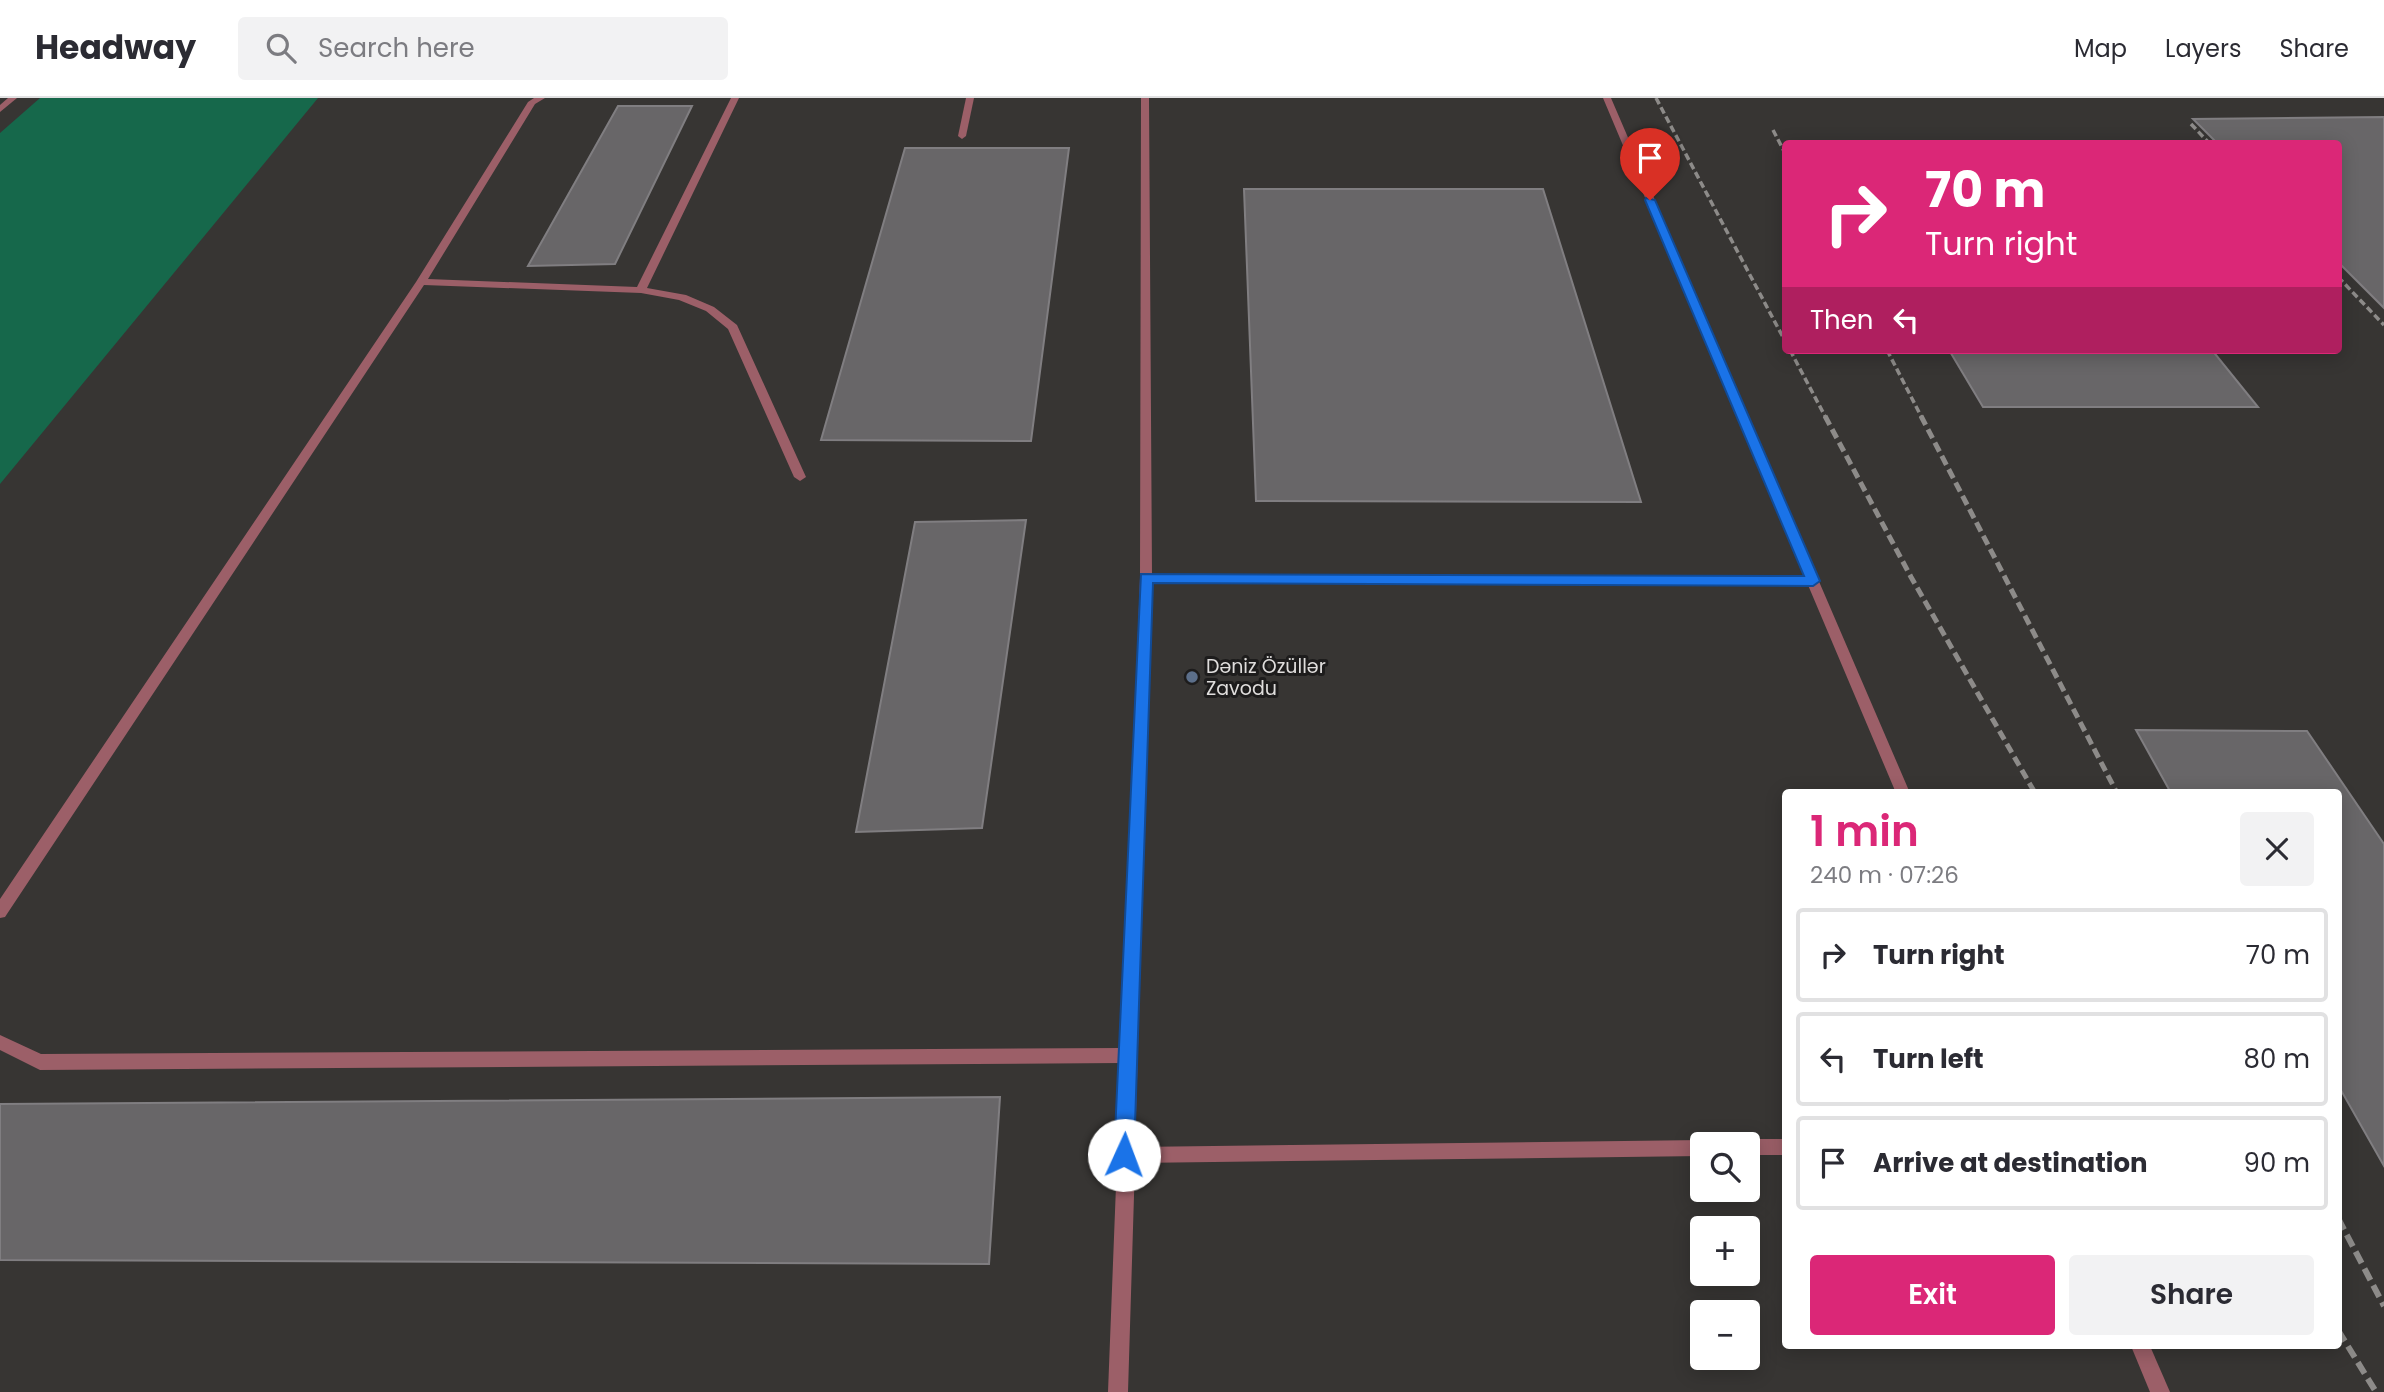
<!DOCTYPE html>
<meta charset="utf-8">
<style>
body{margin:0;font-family:Poppins,sans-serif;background:#f2f2f3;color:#2b2b33;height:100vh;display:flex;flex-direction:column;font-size:26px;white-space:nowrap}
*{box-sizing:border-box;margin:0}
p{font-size:23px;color:#7c7c81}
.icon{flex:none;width:38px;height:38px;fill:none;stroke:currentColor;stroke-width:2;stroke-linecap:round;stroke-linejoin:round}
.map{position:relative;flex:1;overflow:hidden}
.sheet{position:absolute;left:1782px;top:691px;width:560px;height:560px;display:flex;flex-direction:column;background:#fff;border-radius:7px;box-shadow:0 4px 18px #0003}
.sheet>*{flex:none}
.banner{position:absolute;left:1782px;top:42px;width:560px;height:214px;border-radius:7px;box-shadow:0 4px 18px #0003;background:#db2777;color:#fff;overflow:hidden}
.controls{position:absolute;left:1690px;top:1034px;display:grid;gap:14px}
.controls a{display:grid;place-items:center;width:70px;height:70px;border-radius:7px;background:#fff;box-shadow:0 4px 18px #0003;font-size:35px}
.pin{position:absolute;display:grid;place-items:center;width:60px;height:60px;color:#fff;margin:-72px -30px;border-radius:50% 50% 50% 0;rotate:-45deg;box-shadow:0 0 7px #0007}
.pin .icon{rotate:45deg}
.me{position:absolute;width:77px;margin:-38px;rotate:2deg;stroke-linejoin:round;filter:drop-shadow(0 0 5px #0008)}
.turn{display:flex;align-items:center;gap:24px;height:147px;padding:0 28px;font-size:32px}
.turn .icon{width:91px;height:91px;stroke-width:2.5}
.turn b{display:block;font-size:49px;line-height:60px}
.then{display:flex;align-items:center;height:66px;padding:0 28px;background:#0003;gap:14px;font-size:26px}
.round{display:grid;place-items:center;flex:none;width:74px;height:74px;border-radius:7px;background:#f2f2f3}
.summary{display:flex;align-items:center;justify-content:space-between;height:119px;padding:0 28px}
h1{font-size:42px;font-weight:600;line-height:52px;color:#db2777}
.cta{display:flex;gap:14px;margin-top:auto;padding:14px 28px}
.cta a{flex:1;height:80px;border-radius:7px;background:#db2777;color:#fff;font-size:28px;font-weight:600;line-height:80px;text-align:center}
.cta a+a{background:#f2f2f3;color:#2b2b33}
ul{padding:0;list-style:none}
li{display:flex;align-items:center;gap:21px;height:94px;margin:0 14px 10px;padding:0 14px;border:4px solid #e1e1e2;border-radius:7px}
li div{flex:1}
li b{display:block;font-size:26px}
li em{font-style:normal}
header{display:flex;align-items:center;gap:42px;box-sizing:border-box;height:98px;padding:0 35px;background:#fff;border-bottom:2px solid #e1e1e2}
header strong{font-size:33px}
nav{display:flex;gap:38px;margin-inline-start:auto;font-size:24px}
.search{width:490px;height:63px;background:#f2f2f3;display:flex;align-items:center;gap:18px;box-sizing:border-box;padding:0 24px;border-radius:7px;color:#7c7c81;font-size:26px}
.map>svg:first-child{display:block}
.green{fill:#16684b}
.building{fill:#686668;stroke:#807e81;stroke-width:2}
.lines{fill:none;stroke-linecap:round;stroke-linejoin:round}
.lane{fill:#9c5f68;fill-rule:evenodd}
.street{fill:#9c5f68;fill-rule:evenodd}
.rail-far2{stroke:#8d8b89;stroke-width:3.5;stroke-dasharray:7 3.5;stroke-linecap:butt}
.rail-far1{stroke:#8d8b89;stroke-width:5;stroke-dasharray:10 5;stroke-linecap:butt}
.rail{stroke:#8d8b89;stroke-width:6;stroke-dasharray:13 6;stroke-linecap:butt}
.route{fill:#1a73e8;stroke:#114b97;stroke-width:2}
.service-dot{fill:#5c6f8a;stroke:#1d1c1c;stroke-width:2.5}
.labels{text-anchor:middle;stroke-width:6;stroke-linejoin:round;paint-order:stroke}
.poi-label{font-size:19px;fill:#dfdddc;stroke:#1d1c1c;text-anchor:start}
</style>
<header>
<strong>Headway</strong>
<div class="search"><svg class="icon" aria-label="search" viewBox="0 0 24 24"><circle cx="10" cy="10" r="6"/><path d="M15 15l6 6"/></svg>Search here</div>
<nav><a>Map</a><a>Layers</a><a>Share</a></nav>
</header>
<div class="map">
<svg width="2384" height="1294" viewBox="0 0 2384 1294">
<rect width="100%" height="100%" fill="#373533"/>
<polygon class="green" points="40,0 318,0 0,386 0,35"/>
<g class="building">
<polygon points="618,8 692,8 615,166 528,168"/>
<polygon points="2384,19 2384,210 2338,164 2338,46 2218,46 2193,21"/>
<polygon points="905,50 1069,50 1031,343 821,342"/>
<polygon points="1244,91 1543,91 1641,404 1256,403"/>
<polygon points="1949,252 2212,252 2258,309 1983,309"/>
<polygon points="1026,422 982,730 856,734 915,424"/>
<polygon points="2136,632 2307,633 2384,746 2384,1068 2338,987 2338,695 2171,695"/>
<polygon points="1000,999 989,1166 0,1162 0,1006"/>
</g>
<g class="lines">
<g class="lane">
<polygon points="534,0 545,0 535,6 428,181 637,189 731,0 739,0 647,190 686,197 714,209 737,227 806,379 800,383 794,379 728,231 706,213 679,202 641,195 424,187 5,819 0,820 0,801 416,184 528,4"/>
<polygon points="966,0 974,0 966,38 962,41 958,38"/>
<polygon points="1141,0 1149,0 1152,476 1805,479 1603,0 1611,0 1910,695 1896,695 1808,487 1152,484 1135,1049 1703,1042 1710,1046 1703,1046 1703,1058 1135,1065 1128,1294 1108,1294 1117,1062 1115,1057 1118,1052 1121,965 40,972 0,952 0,937 41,956 1122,950 1140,480"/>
<polygon points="1748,1041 1785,1041 1785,1057 1748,1057 1748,1046 1740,1046 1742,1043"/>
<polygon points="2131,1248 2150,1248 2170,1294 2150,1294"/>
</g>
<polygon class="street" points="8,0 17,0 0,14 0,7"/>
<g class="rail-far2">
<polyline points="1656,0 1785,243"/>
<polyline points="2191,26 2210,46"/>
<polyline points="1773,32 1785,55"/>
<polyline points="2338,179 2384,227"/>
<polyline points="1790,252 1826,320"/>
<polyline points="1887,252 1922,320"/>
</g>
<g class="rail-far1">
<polyline points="1825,318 1911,479 2035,695"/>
<polyline points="1921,318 2117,695"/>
</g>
<g class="rail">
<polyline points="2338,1120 2384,1208"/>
<polyline points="2338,1232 2376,1294"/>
</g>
</g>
<polygon class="route" points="1646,100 1655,102 1820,483 1813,488 1153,485 1134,1057 1131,1064 1124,1067 1117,1064 1114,1057 1141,476 1804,478 1645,102"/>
<circle class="service-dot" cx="1192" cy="579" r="7"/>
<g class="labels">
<g class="poi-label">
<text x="1206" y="575">Dəniz Özüllər<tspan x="1206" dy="22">Zavodu</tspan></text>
</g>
</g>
</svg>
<div class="controls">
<a><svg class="icon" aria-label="search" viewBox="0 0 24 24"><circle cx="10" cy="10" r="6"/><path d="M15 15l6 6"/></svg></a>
<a>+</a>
<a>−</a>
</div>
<div class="pin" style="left:1650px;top:102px;background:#d93025"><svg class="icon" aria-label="arrive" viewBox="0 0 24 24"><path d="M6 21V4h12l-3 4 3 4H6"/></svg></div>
<svg class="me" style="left:1124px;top:1057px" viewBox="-20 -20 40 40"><circle r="19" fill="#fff"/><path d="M0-13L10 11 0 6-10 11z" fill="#1a73e8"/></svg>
<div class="banner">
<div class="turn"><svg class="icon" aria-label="right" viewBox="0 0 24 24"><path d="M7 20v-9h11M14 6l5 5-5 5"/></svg><div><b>70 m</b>Turn right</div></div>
<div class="then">Then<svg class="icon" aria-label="left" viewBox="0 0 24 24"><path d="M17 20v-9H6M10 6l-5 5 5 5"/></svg></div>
</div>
<section class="sheet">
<div class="summary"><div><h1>1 min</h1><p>240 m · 07:26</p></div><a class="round"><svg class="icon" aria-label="close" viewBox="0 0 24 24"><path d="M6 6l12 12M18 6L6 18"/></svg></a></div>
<ul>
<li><svg class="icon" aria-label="right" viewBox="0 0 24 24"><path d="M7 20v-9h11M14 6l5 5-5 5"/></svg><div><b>Turn right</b></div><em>70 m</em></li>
<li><svg class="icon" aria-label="left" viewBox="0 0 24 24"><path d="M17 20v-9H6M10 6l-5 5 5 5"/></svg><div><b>Turn left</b></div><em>80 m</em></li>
<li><svg class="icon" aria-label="arrive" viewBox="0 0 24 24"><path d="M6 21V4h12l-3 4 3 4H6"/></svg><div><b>Arrive at destination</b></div><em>90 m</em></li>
</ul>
<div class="cta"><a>Exit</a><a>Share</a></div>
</section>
</div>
